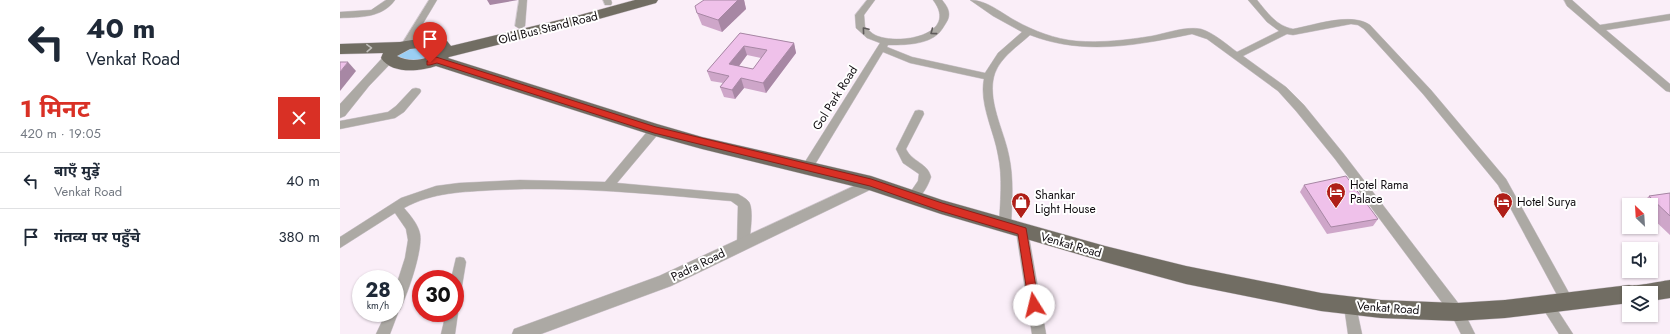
<!DOCTYPE html>
<html lang="hi">
<meta charset="utf-8">
<style>
body{margin:0;font-family:Jost,"Noto Sans Devanagari",sans-serif;background:#f2f2f3;color:#1f2937;height:100vh;display:flex;flex-direction:column;font-size:15px;white-space:nowrap}
*{box-sizing:border-box;margin:0}
p{font-size:13px;color:#747a83}
.icon{flex:none;width:22px;height:22px;fill:none;stroke:currentColor;stroke-width:2;stroke-linecap:round;stroke-linejoin:round}
.map{position:relative;flex:1;overflow:hidden}
.side{display:flex;flex-direction:column;background:#fff;width:340px}
.side>*{flex:none}
.hud{background:#fff;color:#1f2937;overflow:hidden}
.needle{width:26px;rotate:335deg}
.tools{position:absolute;left:1282px;top:198px;display:grid;gap:8px}
.tools a{display:grid;place-items:center;width:36px;height:36px;border-radius:0px;background:#fff;box-shadow:0 1px 3px #0004;font-size:20px}
.speed{position:absolute;left:12px;top:270px;display:flex;gap:8px;font-size:20px;font-weight:700;text-align:center}
.speed>*{display:grid;place-content:center;width:52px;height:52px;border-radius:50%;background:#fff;box-shadow:0 1px 3px #0004;line-height:1}
.speed small{font-size:10px;font-weight:400}
.speed .limit{border:6px solid #d22;background:#fff;color:#111}
.pin{position:absolute;display:grid;place-items:center;width:34px;height:34px;color:#fff;margin:-41px -17px;border-radius:50% 50% 50% 0;rotate:-45deg;box-shadow:0 0 4px #0007}
.pin .icon{rotate:45deg}
.me{position:absolute;width:44px;margin:-22px;rotate:351deg;stroke-linejoin:round;filter:drop-shadow(0 0 3px #0008)}
.turn{display:flex;align-items:center;gap:14px;height:84px;padding:0 20px;font-size:18px}
.turn .icon{width:52px;height:52px;stroke-width:2.5}
.turn b{display:block;font-size:28px;line-height:34px}
.round{display:grid;place-items:center;flex:none;width:42px;height:42px;border-radius:0px;background:#f2f2f3}
.head{display:flex;align-items:center;justify-content:space-between;height:68px;padding:0 20px}
h1{font-size:24px;font-weight:700;line-height:30px;color:#d93025}
ul{padding:0;list-style:none}
li{display:flex;align-items:center;gap:12px;height:56px;padding:0 20px;border-top:1px solid #e0e1e3}
li div{flex:1}
li b{display:block;font-size:15px}
li em{font-style:normal}
main{display:flex;flex:1;min-height:0}
.map>svg:first-child{display:block}
.water{fill:#9bcef3;stroke:#7194af}
.lines{fill:none;stroke-linecap:round;stroke-linejoin:round}
.minor-casing{stroke:#d4cad3;stroke-width:1}
.tertiary-casing{stroke:#d4cad3;stroke-width:1}
.primary-casing{stroke:#d4cad3;stroke-width:1}
.minor{fill:#aca9a4;fill-rule:evenodd}
.tertiary{fill:#aca9a4;fill-rule:evenodd}
.primary{fill:#716d63;fill-rule:evenodd}
.wall{fill:#cea6c9;fill-rule:evenodd}
.shaded-wall{fill:#a787a4}
.building{fill:#efc1ea;stroke:#a787a4;fill-rule:evenodd}
.oneway{stroke:#5e5a5a}
.oneway2{stroke:#bfbdb9}
.route{fill:#d93025;stroke:#8d1f18}
.labels{text-anchor:middle;stroke-width:4;stroke-linejoin:round;paint-order:stroke}
.street-label{font-size:12px;fill:#0f0b0f;stroke:#fff}
.poi-label{font-size:12px;fill:#0f0b0f;stroke:#fff;text-anchor:start}
</style>
<main>
<section class="side">
<div class="hud">
<div class="turn"><svg class="icon" aria-label="left" viewBox="0 0 24 24"><path d="M17 20v-9H6M10 6l-5 5 5 5"/></svg><div><b>40 m</b>Venkat Road</div></div>
</div>
<div class="head"><div><h1>1 मिनट</h1><p>420 m · 19:05</p></div><a class="round" style="background:#d93025;color:#fff"><svg class="icon" aria-label="close" viewBox="0 0 24 24"><path d="M6 6l12 12M18 6L6 18"/></svg></a></div>
<ul>
<li><svg class="icon" aria-label="left" viewBox="0 0 24 24"><path d="M17 20v-9H6M10 6l-5 5 5 5"/></svg><div><b>बाएँ मुड़ें</b><p>Venkat Road</p></div><em>40 m</em></li>
<li><svg class="icon" aria-label="arrive" viewBox="0 0 24 24"><path d="M6 21V4h12l-3 4 3 4H6"/></svg><div><b>गंतव्य पर पहुँचे</b></div><em>380 m</em></li>
</ul>
</section>
<div class="map">
<svg width="1330" height="334" viewBox="0 0 1330 334">
<rect width="100%" height="100%" fill="#faeef8"/>
<polygon class="water" points="72,43 106,50 70,65 50,53"/>
<g class="lines">
<g class="minor-casing">
<g id="minor">
<path d="M46,0H55C42,18 21,17 0,18V12L31,10Z"/>
<polygon points="89,0 97,0 69,47 63,47 61,45"/>
<polygon points="179,0 187,0 185,26 180,29 175,26"/>
<polygon points="263,0 271,0 272,3 271,5 265,5"/>
<path d="M527,0H535L524,15L525,27C528,29 531,33 535,35C558,46 620,35 593,0H602C608,7 612,14 606,23C604,26 602,30 599,33C587,45 564,45 548,45L547,47L572,57L645,73L658,53L682,32L653,16L630,0C647,0 661,13 676,21C694,31 715,39 736,41C762,43 787,40 812,36C827,33 846,26 861,29C874,33 886,44 897,52L939,31L927,22L908,0H917C927,12 936,26 953,29C975,25 1011,12 1030,25L1091,90L1166,179L1234,302L1233,306L1228,308L1223,306L1158,185L1083,94L1024,29L1018,25L1011,24L953,35L947,34L903,56L946,87L964,105L1003,153L1122,308L1135,334H1121L1112,316L995,159L956,111L938,91L867,39L852,34C798,45 744,56 690,35C678,46 661,57 655,73C646,99 664,130 669,156C674,179 672,203 671,226L669,229L665,231L661,229L659,226C660,203 663,178 658,155C654,131 639,104 644,79L570,63L543,52L471,171L467,172L463,171L461,168L463,165L540,43L527,38L516,28L515,15Z"/>
<polygon points="1224,0 1232,0 1260,25 1330,14 1330,20 1266,30 1330,84 1330,92 1326,91 1227,6"/>
<polygon points="76,88 80,89 81,91 80,93 64,112 55,118 0,129 0,121 48,112 56,106 72,89"/>
<path d="M579,110L583,111L584,114L566,149C572,162 588,163 591,177C588,186 579,204 569,200L567,197L578,181L579,174L563,163L556,149L575,111Z"/>
<path d="M315,126L319,127L320,130L319,133L277,183L398,194C401,196 406,198 409,202C414,209 410,235 409,244L407,248L403,249L399,248L397,244L398,206L391,201C313,194 234,186 155,190C123,192 93,192 64,208C70,215 78,224 80,234C83,251 67,295 60,310L57,311L58,313L50,334H36L46,313H55V289L65,258L68,240L66,229L55,213L0,248V237L61,198L96,186L119,183L180,180L265,182L311,127Z"/>
<polygon points="682,226 686,228 688,231 706,334 692,334 676,231 678,228"/>
<polygon points="120,257 124,258 126,262 121,292 119,296 115,297 115,279 111,279 116,258"/>
<polygon points="1206,298 1211,300 1233,334 1219,334 1200,304 1201,300"/>
<polygon points="1010,300 1015,302 1016,306 1022,334 1008,334 1004,306 1005,302"/>
<polygon points="115,308 118,313 115,334 101,334 106,313 115,313"/>
</g>
</g>
<g class="tertiary-casing">
<g id="tertiary">
<polygon points="49,54 53,55 55,58 53,61 29,86 5,116 0,118 0,104 45,55"/>
<polygon points="531,178 536,179 538,183 536,187 331,286 201,334 172,334 174,329 319,276"/>
</g>
</g>
<g class="primary-casing">
<path id="primary" d="M295,0H318L316,3L248,22L109,57L108,58L317,124L362,137L531,176L602,200L765,246L846,266L981,293L1041,300L1117,303L1165,300L1289,285C1294,287 1322,281 1330,280V298L1311,301V293H1289V303L1165,318L1117,321L1041,318L981,311L846,284L765,262L601,214L529,190L362,149L315,136L96,66C81,71 52,75 41,58L43,53L0,54V44L60,42L90,37L107,41L111,46L240,15ZM90,47L98,49C89,61 70,63 57,56L70,49Z"/>
</g>
<use href="#minor" class="minor"/>
<use href="#tertiary" class="tertiary"/>
<use href="#primary" class="primary"/>
</g>
<g class="wall">
<polygon points="364,0 404,0 406,9 382,32 362,25 357,13"/>
<path d="M400,33L454,43L456,53L426,93L404,88L395,99L384,97L380,87L383,83L371,81L367,71ZM407,55L421,58L413,69L399,66Z"/>
<polygon points="964,185 1038,219 1033,226 987,234 960,192"/>
<polygon points="1330,193 1330,235 1311,217 1311,205 1300,205 1309,196"/>
</g>
<g class="shaded-wall">
<polygon points="147,0 178,0 150,5"/>
<polygon points="398,0 404,0 406,9 382,32 378,20"/>
<polygon points="454,43 456,53 426,93 423,83"/>
<polygon points="404,46 407,55 393,74 389,64"/>
<polygon points="8,62 16,71 0,91 0,72"/>
<polygon points="401,78 404,88 395,99 392,90"/>
</g>
<g class="building">
<polygon points="364,0 398,0 378,20 357,13 355,6"/>
<path d="M400,33L454,43L423,83L401,78L392,90L380,87L389,76L367,71ZM404,46L427,50L413,69L389,64Z"/>
<polygon points="0,62 8,62 0,72"/>
<polygon points="1006,176 1038,219 991,227 964,185"/>
<polygon points="1330,193 1330,216 1309,196"/>
</g>
<defs><path id="oneway-chevron" d="M-2-3.5L2.5 0L-2 3.5" fill="none" stroke-width="1.6" stroke-linecap="round" stroke-linejoin="round"/></defs>
<g class="oneway">
<use href="#oneway-chevron" transform="translate(525 30) rotate(-130)"/>
<use href="#oneway-chevron" transform="translate(593 32) rotate(143)"/>
</g>
<use class="oneway2" href="#oneway-chevron" transform="translate(29 48) rotate(-2)"/>
<polygon class="route" points="96,57 316,127 531,179 602,203 686,228 699,305 698,308 694,309 690,308 689,305 678,234 601,211 530,186 314,133 97,63 90,65 87,65 87,61"/>
<defs>
<g id="hotel-pin" transform="scale(1)"><path d="M0 17L-7.5 6A9.5 9.5 0 1 1 7.5 6Z" fill="#af1f18" stroke="#fff"/><path d="M-6-4.5h1.5V1H6V5H4.5V3h-9V5H-6ZM-4 0a1.8 1.8 0 1 1 3.6 0ZM.5 0V-2.5h3Q6-2.5 6 0Z" fill="#fff"/></g>
<g id="shop-pin" transform="scale(1)"><path d="M0 17L-7.5 6A9.5 9.5 0 1 1 7.5 6Z" fill="#af1f18" stroke="#fff"/><path d="M-5-2.5h2.3a2.7 3.5 0 0 1 5.4 0H5L5.5 6h-11ZM-1.5-2.5h3a1.5 2.3 0 0 0-3 0Z" fill="#fff"/></g>
</defs>
<g fill-rule="evenodd">
<use href="#hotel-pin" x="996" y="192"/>
<use href="#shop-pin" x="681" y="202"/>
<use href="#hotel-pin" x="1163" y="202"/>
</g>
<g class="labels">
<g class="street-label">
<text transform="translate(208 28) rotate(-14)" y="4">Old Bus Stand Road</text>
<text transform="translate(495 98) rotate(-58)" y="4">Gol Park Road</text>
<text transform="translate(731 245) rotate(16)" y="4">Venkat Road</text>
<text transform="translate(358 265) rotate(-26)" y="4">Padra Road</text>
<text transform="translate(1048 308) rotate(4)" y="4">Venkat Road</text>
</g>
<g class="poi-label">
<text x="1010" y="189">Hotel Rama<tspan x="1010" dy="14">Palace</tspan></text>
<text x="695" y="199">Shankar<tspan x="695" dy="14">Light House</tspan></text>
<text x="1177" y="206">Hotel Surya</text>
</g>
</g>
</svg>
<div class="tools">
<a><svg class="needle" viewBox="-14 -14 28 28"><path d="M0-13l5 13h-10z" fill="#e53935"/><path d="M0 13l5-13h-10z" fill="#747a83"/></svg></a>
<a><svg class="icon" aria-label="sound" viewBox="0 0 24 24"><path d="M4 9h4l5-4v14l-5-4H4zM17 9q2 3 0 6"/></svg></a>
<a><svg class="icon" aria-label="layers" viewBox="0 0 24 24"><path d="M12 4l9 5-9 5-9-5zM3 14l9 5 9-5"/></svg></a>
</div>
<div class="speed"><div>28<small>km/h</small></div><div class="limit">30</div></div>
<div class="pin" style="left:90px;top:63px;background:#d93025"><svg class="icon" aria-label="arrive" viewBox="0 0 24 24"><path d="M6 21V4h12l-3 4 3 4H6"/></svg></div>
<svg class="me" style="left:694px;top:305px" viewBox="-20 -20 40 40"><circle r="19" fill="#fff"/><path d="M0-13L10 11 0 6-10 11z" fill="#d93025"/></svg>
</div>
</main>
